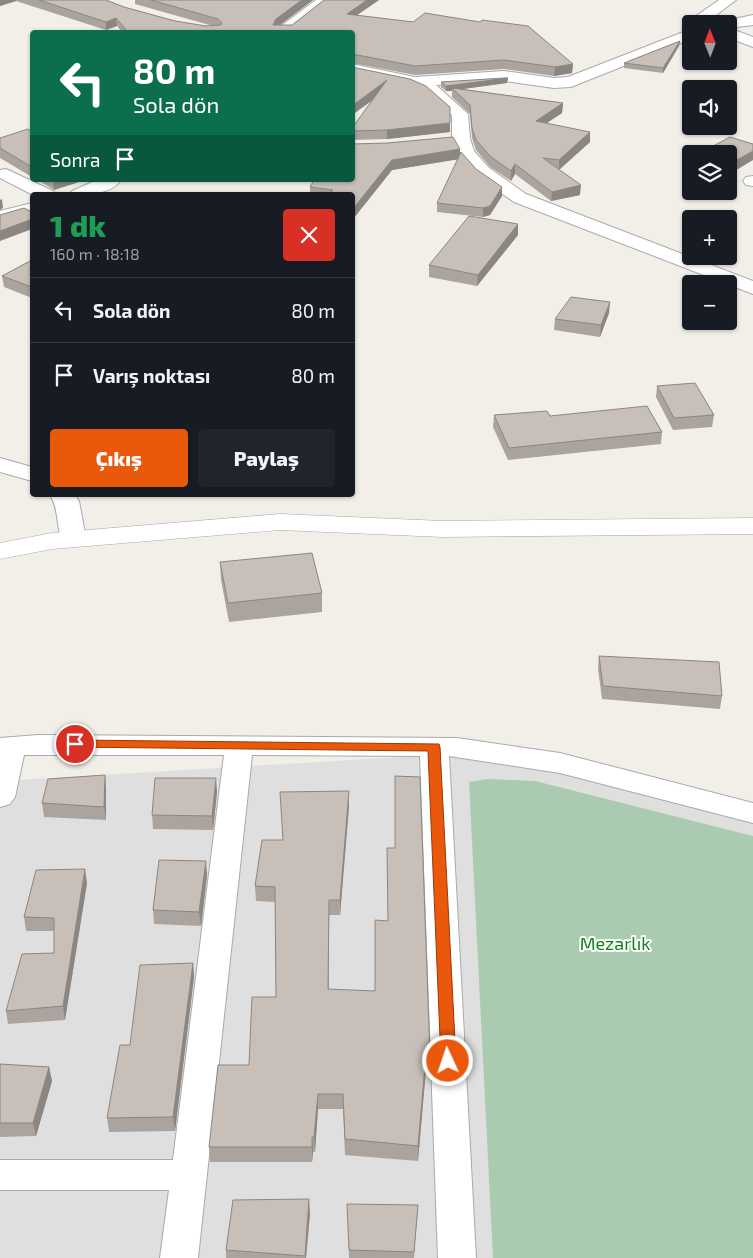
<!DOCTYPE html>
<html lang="tr">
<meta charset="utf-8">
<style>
body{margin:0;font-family:"Exo 2",sans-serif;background:#20242c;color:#f1f3f6;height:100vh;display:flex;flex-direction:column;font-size:19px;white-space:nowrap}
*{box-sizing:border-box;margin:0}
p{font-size:16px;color:#9ea1a6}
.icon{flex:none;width:28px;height:28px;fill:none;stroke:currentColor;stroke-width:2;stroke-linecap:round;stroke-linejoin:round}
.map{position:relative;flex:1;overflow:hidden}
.side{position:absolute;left:30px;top:192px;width:325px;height:305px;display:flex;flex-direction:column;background:#171b24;border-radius:5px;box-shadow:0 1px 4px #0004}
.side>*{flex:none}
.hud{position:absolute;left:30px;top:30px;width:325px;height:152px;border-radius:5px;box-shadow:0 1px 4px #0004;background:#0b6e4f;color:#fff;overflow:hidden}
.needle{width:32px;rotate:359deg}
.tools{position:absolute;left:682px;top:15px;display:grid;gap:10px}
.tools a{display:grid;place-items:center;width:55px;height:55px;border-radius:5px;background:#171b24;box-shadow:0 1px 4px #0004;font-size:25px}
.pin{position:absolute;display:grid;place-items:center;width:42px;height:42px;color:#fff;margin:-21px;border:2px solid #fff;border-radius:50%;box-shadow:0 1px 5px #0007}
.me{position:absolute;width:55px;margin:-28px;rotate:357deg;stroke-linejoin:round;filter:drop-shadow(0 0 4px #0008)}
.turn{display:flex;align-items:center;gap:18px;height:105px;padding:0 20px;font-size:22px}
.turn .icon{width:65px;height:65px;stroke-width:2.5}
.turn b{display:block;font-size:35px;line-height:42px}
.then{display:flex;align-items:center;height:48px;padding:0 20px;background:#0003;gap:10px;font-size:19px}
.round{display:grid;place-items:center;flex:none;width:52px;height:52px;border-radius:5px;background:#20242c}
.overview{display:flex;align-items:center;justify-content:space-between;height:85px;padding:0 20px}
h1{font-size:30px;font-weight:800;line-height:38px;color:#1e9e55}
.action{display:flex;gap:10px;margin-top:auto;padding:10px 20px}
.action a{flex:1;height:58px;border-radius:5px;background:#ea580c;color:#fff;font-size:20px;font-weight:800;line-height:58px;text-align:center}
.action a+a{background:#20242c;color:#f1f3f6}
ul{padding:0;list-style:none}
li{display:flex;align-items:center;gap:15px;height:65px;padding:0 20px;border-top:1px solid #363941}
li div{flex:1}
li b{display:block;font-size:19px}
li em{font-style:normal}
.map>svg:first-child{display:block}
.residential{fill:#e0dfdf}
.cemetery{fill:#aacbaf}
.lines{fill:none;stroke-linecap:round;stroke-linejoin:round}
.minor-casing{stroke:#a9a9a9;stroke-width:2}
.tertiary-casing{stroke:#a9a9a9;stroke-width:1}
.minor{fill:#fff;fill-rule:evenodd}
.tertiary{fill:#fff;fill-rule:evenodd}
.wall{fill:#aba49e}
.shaded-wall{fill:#8b8681}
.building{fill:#c7bfb8;stroke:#8b8681}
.route{fill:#ea580c;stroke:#983908}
.labels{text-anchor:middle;stroke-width:4;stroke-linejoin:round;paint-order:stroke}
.near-park-label{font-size:18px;fill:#0c8416;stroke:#fff}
</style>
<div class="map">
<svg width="753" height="1258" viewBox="0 0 753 1258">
<rect width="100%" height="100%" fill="#f2efe9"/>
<polygon class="residential" points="469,753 753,817 753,1258 0,1258 0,781"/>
<polygon class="cemetery" points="488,779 535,781 753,836 753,1258 493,1258 469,782"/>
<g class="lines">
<g class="minor-casing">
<g id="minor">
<polygon points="316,0 333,0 291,32 275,32 277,29"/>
<polygon points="719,0 736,0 711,19 714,24 696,22 693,19 696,16"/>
<polygon points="753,15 753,25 729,28 753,37 753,47 729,38 729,24 722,24 724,21"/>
<polygon points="691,29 691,39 571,87 554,88 504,81 436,85 468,114 470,138 474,151 489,168 526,194 753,281 753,294 514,202 477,176 460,156 452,138 452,115 427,93 410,86 352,74 352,64 415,77 504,71 554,78 568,77"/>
<polygon points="6,169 53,191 56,195 33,195 0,178 0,170"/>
<polygon points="753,176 753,186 746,185 743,181 746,177"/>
<path d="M97,180H121C111,195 85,195 69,195L72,191Z"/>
<polygon points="32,203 32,214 0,223 0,211"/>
<polygon points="0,458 32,467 32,481 0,472"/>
<path d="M50,495H75L79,501L86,539L83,544L74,546L65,544C55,530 60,510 50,495Z"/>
<polygon points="38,735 457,738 560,753 753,803 753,823 560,773 449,756 476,1258 438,1258 420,756 252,755 198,1258 160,1258 169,1190 0,1190 0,1160 173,1160 224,755 24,755 15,797 10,804 0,807 0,738"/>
</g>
</g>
<g class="tertiary-casing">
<polygon id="tertiary" points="280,514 443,521 753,518 753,534 443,537 280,530 52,549 0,559 0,543 52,533"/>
</g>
<use href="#minor" class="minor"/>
<use href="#tertiary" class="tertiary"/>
</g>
<g class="wall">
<polygon points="0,0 106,0 124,7 175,21 206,26 213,26 135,4 135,0 313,0 280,25 292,25 324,0 379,0 357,15 573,64 572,73 554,76 504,69 415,75 352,63 352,32 122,32 117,26 106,30 16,1 0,6"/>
<polygon points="680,41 679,46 663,73 624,68 624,63"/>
<polygon points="352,67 450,132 387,139 352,140 352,128 373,100 352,115"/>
<polygon points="508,78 507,83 463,89 563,103 562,113 546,123 590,142 559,169 580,195 551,201 515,174 511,181 490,167 476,150 472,138 470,114 452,97 452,91 446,91 441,87 441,82"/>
<polygon points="32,132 32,177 0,158 0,138"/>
<polygon points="753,144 733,172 729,170 729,154 704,154 704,151"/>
<polygon points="460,149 460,155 476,169 502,196 490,215 483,217 437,212 437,203 458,159 392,170 353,219 352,195 310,195 310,187"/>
<polygon points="38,180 85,180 54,190"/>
<polygon points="518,224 518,235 477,286 429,277 429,265"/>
<polygon points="32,260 32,298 4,287 2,276"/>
<polygon points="609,313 600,337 554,330 555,319"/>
<polygon points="657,386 714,415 712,427 673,430 656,397"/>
<polygon points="494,415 550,416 662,432 661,444 508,460 493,427"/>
<polygon points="220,562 322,593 322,612 229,622 221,580"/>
<polygon points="599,656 722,696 720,709 602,699 598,669"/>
<polygon points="105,775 106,789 106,820 44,817 42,803"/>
<polygon points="217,792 213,830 153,829 152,815"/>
<polygon points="349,806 340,915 329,915 329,989 430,1054 429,1069 426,1069 418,1161 345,1155 343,1109 318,1109 315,1152 313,1152 312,1162 210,1162 209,1147 249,1065 276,997 275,902 256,901 255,886 283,840"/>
<polygon points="207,875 201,926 154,924 153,910"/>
<polygon points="87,883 65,1020 8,1024 6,1011 54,953 54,931 26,931 24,917"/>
<polygon points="193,963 194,977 175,1131 109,1132 107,1118 130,1045"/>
<polygon points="0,1064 49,1067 52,1081 36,1136 0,1137"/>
<polygon points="418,1205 414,1258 349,1258 348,1217"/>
<polygon points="310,1213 306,1258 226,1258 226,1250"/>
</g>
<g class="shaded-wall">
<polygon points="0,0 16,0 16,1 0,6"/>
<polygon points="302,0 313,0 276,28 273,25 276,19"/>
<polygon points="367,0 379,0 347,22 347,14"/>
<polygon points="116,18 117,26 106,30 106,22"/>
<polygon points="680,41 679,46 663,73 663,68"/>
<polygon points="573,64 572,73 554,76 555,67"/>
<polygon points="508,78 507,83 455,90 452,88 452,91 446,91 446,86"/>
<polygon points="387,80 387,89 352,115 352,106"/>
<polygon points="563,103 562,113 535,131 536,121"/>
<polygon points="450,123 450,132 387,139 387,130"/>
<polygon points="590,132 590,142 559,170 559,160"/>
<polygon points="460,149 460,159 392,170 353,219 353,209 392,160"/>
<polygon points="753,151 753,160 733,172 735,161"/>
<polygon points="515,164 515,174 511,181 511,171"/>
<polygon points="53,180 85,180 54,190"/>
<polygon points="581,185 580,195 551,201 552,192"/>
<polygon points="502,187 502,196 490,215 483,217 483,208"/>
<polygon points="2,199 3,208 0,210 0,200"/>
<polygon points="32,219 32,229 0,241 0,231"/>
<polygon points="518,224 518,235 477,286 478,275"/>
<polygon points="610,302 609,313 600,337 601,325"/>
<polygon points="105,775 106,789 106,820 104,807"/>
<polygon points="216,778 217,792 213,830 212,816"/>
<polygon points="349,791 349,806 340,915 340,900"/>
<polygon points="206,861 207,875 201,926 199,912"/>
<polygon points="85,869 87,883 65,1020 63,1006"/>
<polygon points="193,963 194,977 175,1131 173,1117"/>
<polygon points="426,1054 426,1069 418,1161 418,1146"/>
<polygon points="49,1067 52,1081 36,1136 33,1123"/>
<polygon points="318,1094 318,1109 315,1152 314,1137"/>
<polygon points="312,1137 313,1152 312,1162"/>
<polygon points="309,1199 310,1213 306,1258 305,1258"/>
</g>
<g class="building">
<polygon points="39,0 106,0 124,7 175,21 206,26 221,25 222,23 218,19 151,0 302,0 276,19 273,25 292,25 324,0 367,0 347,14 413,22 425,13 480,22 482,20 528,26 573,64 555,67 504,60 415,66 352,54 352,32 128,32 116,18 106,22"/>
<polygon points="680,41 663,68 624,63"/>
<polygon points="352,67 410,79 426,86 450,107 450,123 387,130 352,131 352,128 387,80 352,106"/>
<polygon points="504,78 508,78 446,86 441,82"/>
<polygon points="452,88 563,103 536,121 590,132 559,160 543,158 581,185 552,192 515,164 511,171 491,157 476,140 472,128 470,105"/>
<polygon points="28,129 32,132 32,167 0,148 0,138"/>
<polygon points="453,137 460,149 392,160 353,209 352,195 327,195 333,190 310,187 314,180 352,180 352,144 387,143"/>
<polygon points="730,137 753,144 753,151 735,161 729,159 729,154 712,154 704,151"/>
<polygon points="461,152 476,169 502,187 490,206 483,208 437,203"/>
<polygon points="24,208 32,212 32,219 0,231 0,215"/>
<polygon points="469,216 518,224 478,275 429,265"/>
<polygon points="32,260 32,287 2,276"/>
<polygon points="571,297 610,302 601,325 555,319"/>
<polygon points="695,383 714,415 674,418 657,386"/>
<polygon points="647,406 662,432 509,448 494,415 547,411 550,416"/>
<polygon points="312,553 322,593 228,603 220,562"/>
<polygon points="599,656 719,662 722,696 603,686"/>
<polygon points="105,775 104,807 42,803 48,779"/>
<polygon points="395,776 420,777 430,1054 426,1054 418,1146 345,1139 343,1094 318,1094 314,1137 312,1137 312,1147 209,1147 218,1065 249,1065 252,997 276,997 275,887 255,886 262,840 283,840 280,792 349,791 340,900 329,900 328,989 375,991 375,920 388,921 387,848 395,848"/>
<polygon points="155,778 216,778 212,816 152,815"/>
<polygon points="159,860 206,861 199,912 153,910"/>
<polygon points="85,869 63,1006 6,1011 22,954 54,953 54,918 24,917 36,870"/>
<polygon points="193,963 173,1117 107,1118 120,1045 130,1045 140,965"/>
<polygon points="0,1064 49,1067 33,1123 0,1123"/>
<polygon points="309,1199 305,1256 226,1250 233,1200"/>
<polygon points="347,1204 418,1205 414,1252 349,1250"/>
</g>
<polygon class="route" points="75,740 439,744 440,747 456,1061 453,1066 448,1067 443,1066 441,1061 428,751 70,747 68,744"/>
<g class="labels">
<g class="near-park-label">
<text x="615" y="950">Mezarlık</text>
</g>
</g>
</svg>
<div class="tools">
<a><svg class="needle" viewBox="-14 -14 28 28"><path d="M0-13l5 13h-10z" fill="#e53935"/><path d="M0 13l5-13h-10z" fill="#9ea1a6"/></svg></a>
<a><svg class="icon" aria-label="sound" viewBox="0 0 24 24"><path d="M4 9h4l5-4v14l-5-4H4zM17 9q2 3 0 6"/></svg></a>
<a><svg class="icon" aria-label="layers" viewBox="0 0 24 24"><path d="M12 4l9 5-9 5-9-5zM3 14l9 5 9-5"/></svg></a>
<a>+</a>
<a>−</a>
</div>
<div class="pin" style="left:75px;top:744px;background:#d93025"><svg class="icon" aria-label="arrive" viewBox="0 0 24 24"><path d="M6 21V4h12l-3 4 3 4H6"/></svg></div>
<svg class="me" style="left:448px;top:1061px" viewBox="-20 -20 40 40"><circle r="17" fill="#ea580c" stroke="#fff" stroke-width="3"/><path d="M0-11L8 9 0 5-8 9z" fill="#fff"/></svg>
<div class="hud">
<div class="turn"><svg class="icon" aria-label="left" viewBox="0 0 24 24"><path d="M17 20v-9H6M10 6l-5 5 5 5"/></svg><div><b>80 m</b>Sola dön</div></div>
<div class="then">Sonra<svg class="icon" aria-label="arrive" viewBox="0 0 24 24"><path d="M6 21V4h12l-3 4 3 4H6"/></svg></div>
</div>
<section class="side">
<div class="overview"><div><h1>1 dk</h1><p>160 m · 18:18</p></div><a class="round" style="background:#d93025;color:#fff"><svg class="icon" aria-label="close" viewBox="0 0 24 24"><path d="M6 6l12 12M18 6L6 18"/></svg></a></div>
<ul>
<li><svg class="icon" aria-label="left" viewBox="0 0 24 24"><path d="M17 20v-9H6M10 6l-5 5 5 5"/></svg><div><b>Sola dön</b></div><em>80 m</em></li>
<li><svg class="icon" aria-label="arrive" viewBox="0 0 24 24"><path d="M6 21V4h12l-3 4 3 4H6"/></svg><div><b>Varış noktası</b></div><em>80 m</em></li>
</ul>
<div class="action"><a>Çıkış</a><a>Paylaş</a></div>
</section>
</div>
